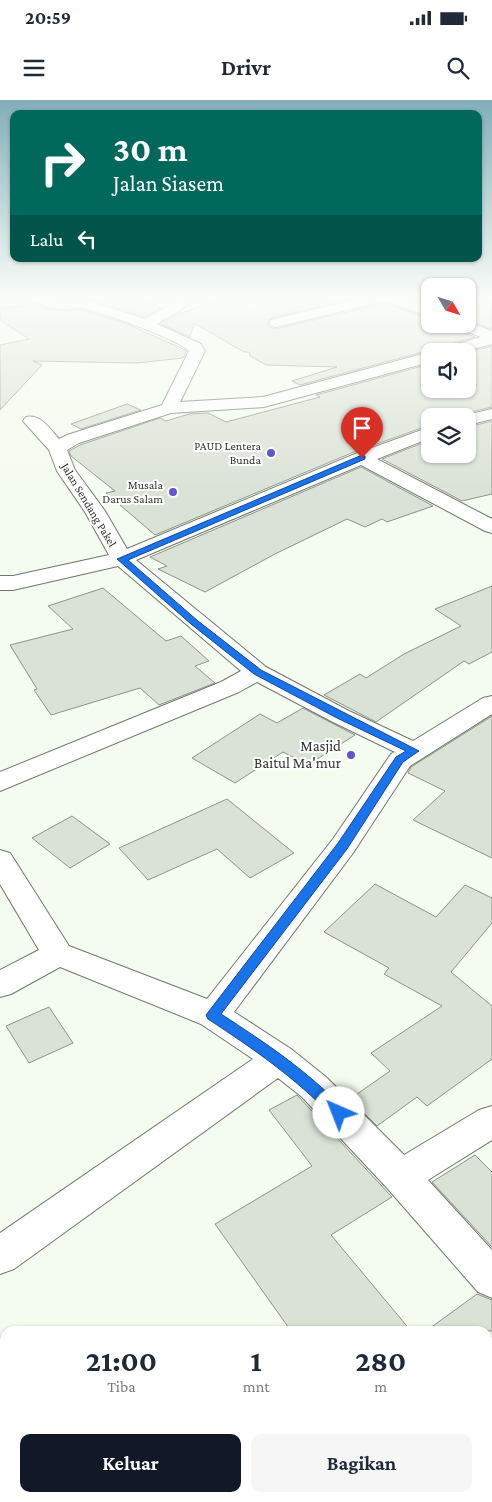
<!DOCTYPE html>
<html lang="id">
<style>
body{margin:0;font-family:"Crimson Pro",serif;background:#f6f6f7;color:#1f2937;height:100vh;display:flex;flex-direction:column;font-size:19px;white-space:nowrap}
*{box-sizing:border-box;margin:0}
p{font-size:16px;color:#747a83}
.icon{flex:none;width:28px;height:28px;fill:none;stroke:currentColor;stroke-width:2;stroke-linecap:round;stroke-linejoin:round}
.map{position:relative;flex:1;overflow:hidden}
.drawer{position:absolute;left:0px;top:1226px;width:492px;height:176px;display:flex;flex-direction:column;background:#fff;border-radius:15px 15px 0 0;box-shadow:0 1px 4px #0004}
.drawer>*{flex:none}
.hud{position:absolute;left:10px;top:10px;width:472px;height:152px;border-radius:10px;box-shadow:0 1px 4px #0004;background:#00695c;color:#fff;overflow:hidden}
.needle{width:32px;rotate:129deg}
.tools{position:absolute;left:421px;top:178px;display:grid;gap:10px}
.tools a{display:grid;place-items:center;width:55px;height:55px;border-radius:10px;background:#fff;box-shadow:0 1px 4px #0004;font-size:25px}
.pin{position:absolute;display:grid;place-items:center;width:42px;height:42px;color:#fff;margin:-51px -21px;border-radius:50% 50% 50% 0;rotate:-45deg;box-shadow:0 0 5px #0007}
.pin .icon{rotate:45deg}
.me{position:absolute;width:55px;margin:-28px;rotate:316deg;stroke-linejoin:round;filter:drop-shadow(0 0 4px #0008)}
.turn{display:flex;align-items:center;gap:18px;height:105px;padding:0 20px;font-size:22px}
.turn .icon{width:65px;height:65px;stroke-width:2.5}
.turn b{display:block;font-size:35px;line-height:42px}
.then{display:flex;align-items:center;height:48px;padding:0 20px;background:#0003;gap:10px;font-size:19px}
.eta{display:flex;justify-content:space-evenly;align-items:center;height:85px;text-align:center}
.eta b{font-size:30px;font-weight:700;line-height:35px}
.primary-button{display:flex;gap:10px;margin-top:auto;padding:10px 20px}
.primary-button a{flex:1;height:58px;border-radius:10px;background:#111827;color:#fff;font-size:20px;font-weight:700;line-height:58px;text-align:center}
.primary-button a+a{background:#f6f6f7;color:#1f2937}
.status{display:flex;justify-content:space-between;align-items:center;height:35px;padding:0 25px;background:#fff;direction:ltr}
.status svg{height:14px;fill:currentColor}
header{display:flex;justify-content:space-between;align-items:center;height:65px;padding:0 20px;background:#fff;font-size:22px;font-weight:700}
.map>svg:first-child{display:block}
.building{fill:#dae1d5;stroke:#8d9389}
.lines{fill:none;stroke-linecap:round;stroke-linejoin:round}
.minor-casing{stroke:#71776c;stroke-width:2}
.minor{fill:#fff;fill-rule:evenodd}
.route{fill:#1a73e8;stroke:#114b97}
.poi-dot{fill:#6056cf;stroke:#fff;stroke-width:2}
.labels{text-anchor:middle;stroke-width:4;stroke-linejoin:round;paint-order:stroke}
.far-poi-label{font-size:12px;fill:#2e312c;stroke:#fff;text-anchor:end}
.far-street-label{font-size:12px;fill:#2e312c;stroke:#fff}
.poi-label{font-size:15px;fill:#2e312c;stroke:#fff;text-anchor:end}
</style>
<div class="status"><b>20:59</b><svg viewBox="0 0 49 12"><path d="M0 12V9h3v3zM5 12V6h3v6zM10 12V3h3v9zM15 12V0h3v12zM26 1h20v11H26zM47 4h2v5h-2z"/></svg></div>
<header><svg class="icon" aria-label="menu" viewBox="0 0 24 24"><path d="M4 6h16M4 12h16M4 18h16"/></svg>Drivr<svg class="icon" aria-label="search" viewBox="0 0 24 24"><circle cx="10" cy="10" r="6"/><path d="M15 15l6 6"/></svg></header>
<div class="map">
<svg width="492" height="1402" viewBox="0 0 492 1402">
<rect width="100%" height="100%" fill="#f4fbef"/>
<g class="building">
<polygon points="89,199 142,199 161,208 145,217"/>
<polygon points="221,199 350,199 271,218 267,224 271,228 276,229 381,204 384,200 387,204 430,219 430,224 451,224 454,229 475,237 443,246 439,251 430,250 300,285 292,281 337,267 266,265 250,256 249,252 244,252 194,223 190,237 161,224 176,215"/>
<polygon points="468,199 492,199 492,229 468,220"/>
<polygon points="37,203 46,209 86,211 124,223 181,248 186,251 185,255 183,258 137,263 33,261 42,265 0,310 0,245 29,239 0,220 0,209"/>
<polygon points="492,246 492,307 462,314 460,316 430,316 430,325 354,352 155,435 106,393 115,391 71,356 69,351 80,345 160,318 166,321 189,314 208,313 226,322 320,297 316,295 430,264 430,289 468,289 468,252"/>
<polygon points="127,304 141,310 81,329 71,324"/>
<polygon points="492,321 492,394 462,401 382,359 430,340 430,354 468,354 468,327"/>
<polygon points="361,367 433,406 387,422 382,419 365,427 347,419 275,454 205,492 158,469 167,466 150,457"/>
<polygon points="492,486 492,552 469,564 464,561 376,622 324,595 360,574 366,578 404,554 461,526 435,509"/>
<polygon points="103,488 166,541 181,536 209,561 195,566 215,583 159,605 140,588 51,615 34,590 37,589 10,545 73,529 48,506"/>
<polygon points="303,608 355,635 308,665 283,652 235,683 192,658 260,614 277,623"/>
<polygon points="492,616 492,758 413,720 445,691 408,673 411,667"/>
<polygon points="227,699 294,753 250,778 217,749 148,780 119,748"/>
<polygon points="72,716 110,744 70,768 32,738"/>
<polygon points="375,784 436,817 465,785 492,798 492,823 451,872 492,906 492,959 427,1006 417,997 377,1026 350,999 390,971 371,953 442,906 384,874 389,868 324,832"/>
<polygon points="49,907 73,943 29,963 6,926"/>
<polygon points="297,995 392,1097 331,1135 411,1231 291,1231 215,1124 312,1066 269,1010"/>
<polygon points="475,1055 492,1072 492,1147 432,1082"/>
<polygon points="477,1194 492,1200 492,1231 426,1231"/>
</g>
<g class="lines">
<g class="minor-casing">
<g id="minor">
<path d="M36,199L86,200L145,219L180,199H198L157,224L201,244L205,251L180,302L263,297L430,252V262L264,307L171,313L79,343L67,350L75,370L105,411L127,449L355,354L430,327V338L377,359L492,419V433L485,431L361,365L136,460L266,567L349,611L413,641L483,598L492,596V614L410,666L353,753L234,912L291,949L326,977L404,1055L479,1010L492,1006V1040L428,1080L492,1150V1198L478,1192L388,1089L302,997L278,978L14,1169L0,1174V1133L253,959L201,924L60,867L11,894L0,897V870L39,850L0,784V750L10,753L69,846L207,899L333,739L391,654L395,652L331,621L257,582L239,592L0,691V672L221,582L241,571L118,466L13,490H0V476H13L109,455L85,412L57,371L49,350L23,321L26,317C41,314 50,329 59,339L67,335L162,305L189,251C177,239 106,214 86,209C69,205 49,216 36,199Z"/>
<polygon points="358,199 383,199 381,202 276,227 271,226 269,223 271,220"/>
<polygon points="386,199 406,199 430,208 430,217 388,202"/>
<polygon points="468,222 492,231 492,244 465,251 441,251 444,248 481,237 455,227 453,224 468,224"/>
<polygon points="492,309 492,319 468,325 468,316 462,316"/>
</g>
</g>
<use href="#minor" class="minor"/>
</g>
<linearGradient id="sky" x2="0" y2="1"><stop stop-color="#82aeb9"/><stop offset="0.5" stop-color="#fafdf8"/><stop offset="1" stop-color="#fafdf8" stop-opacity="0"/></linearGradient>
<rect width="492" height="395" fill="url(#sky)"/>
<path class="route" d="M362,355L365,356V359L128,460L198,521L261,570L419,651L403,662L347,749L221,914C267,944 305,969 344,1009L346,1013L344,1017L339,1019L333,1017C293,976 255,950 208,919L206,915L338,743L396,657L406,651L337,618L254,574L191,524L117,459Z"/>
<g class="poi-dot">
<circle cx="271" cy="353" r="5"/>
<circle cx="173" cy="392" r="5"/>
<circle cx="351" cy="655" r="5"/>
</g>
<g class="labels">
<g class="far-poi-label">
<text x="261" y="350">PAUD Lentera<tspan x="261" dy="14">Bunda</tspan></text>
<text x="163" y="389">Musala<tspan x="163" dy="14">Darus Salam</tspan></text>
</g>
<g class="far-street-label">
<text transform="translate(89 405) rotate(59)" y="4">Jalan Sendang Pakel</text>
</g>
<g class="poi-label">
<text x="341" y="651">Masjid<tspan x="341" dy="17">Baitul Ma'mur</tspan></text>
</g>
</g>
</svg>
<div class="tools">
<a><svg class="needle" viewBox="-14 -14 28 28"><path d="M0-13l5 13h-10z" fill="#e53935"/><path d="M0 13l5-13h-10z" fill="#747a83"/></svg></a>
<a><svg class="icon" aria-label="sound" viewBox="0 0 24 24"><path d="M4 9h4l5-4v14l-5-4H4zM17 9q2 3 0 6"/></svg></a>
<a><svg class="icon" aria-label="layers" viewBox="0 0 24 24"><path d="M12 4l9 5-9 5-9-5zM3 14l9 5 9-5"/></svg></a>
</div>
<div class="pin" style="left:362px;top:358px;background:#d93025"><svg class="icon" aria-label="arrive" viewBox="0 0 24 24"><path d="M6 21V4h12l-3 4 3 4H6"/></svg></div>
<svg class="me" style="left:339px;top:1013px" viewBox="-20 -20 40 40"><circle r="19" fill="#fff"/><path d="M0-13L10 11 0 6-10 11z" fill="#1a73e8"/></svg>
<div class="hud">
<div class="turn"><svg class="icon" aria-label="right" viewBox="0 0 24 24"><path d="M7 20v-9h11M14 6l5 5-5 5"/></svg><div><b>30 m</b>Jalan Siasem</div></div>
<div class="then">Lalu<svg class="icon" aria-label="left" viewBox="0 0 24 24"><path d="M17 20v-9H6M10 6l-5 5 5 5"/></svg></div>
</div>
<section class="drawer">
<div class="eta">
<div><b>21:00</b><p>Tiba</p></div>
<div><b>1</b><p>mnt</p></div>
<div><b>280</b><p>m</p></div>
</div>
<div class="primary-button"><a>Keluar</a><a>Bagikan</a></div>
</section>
</div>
